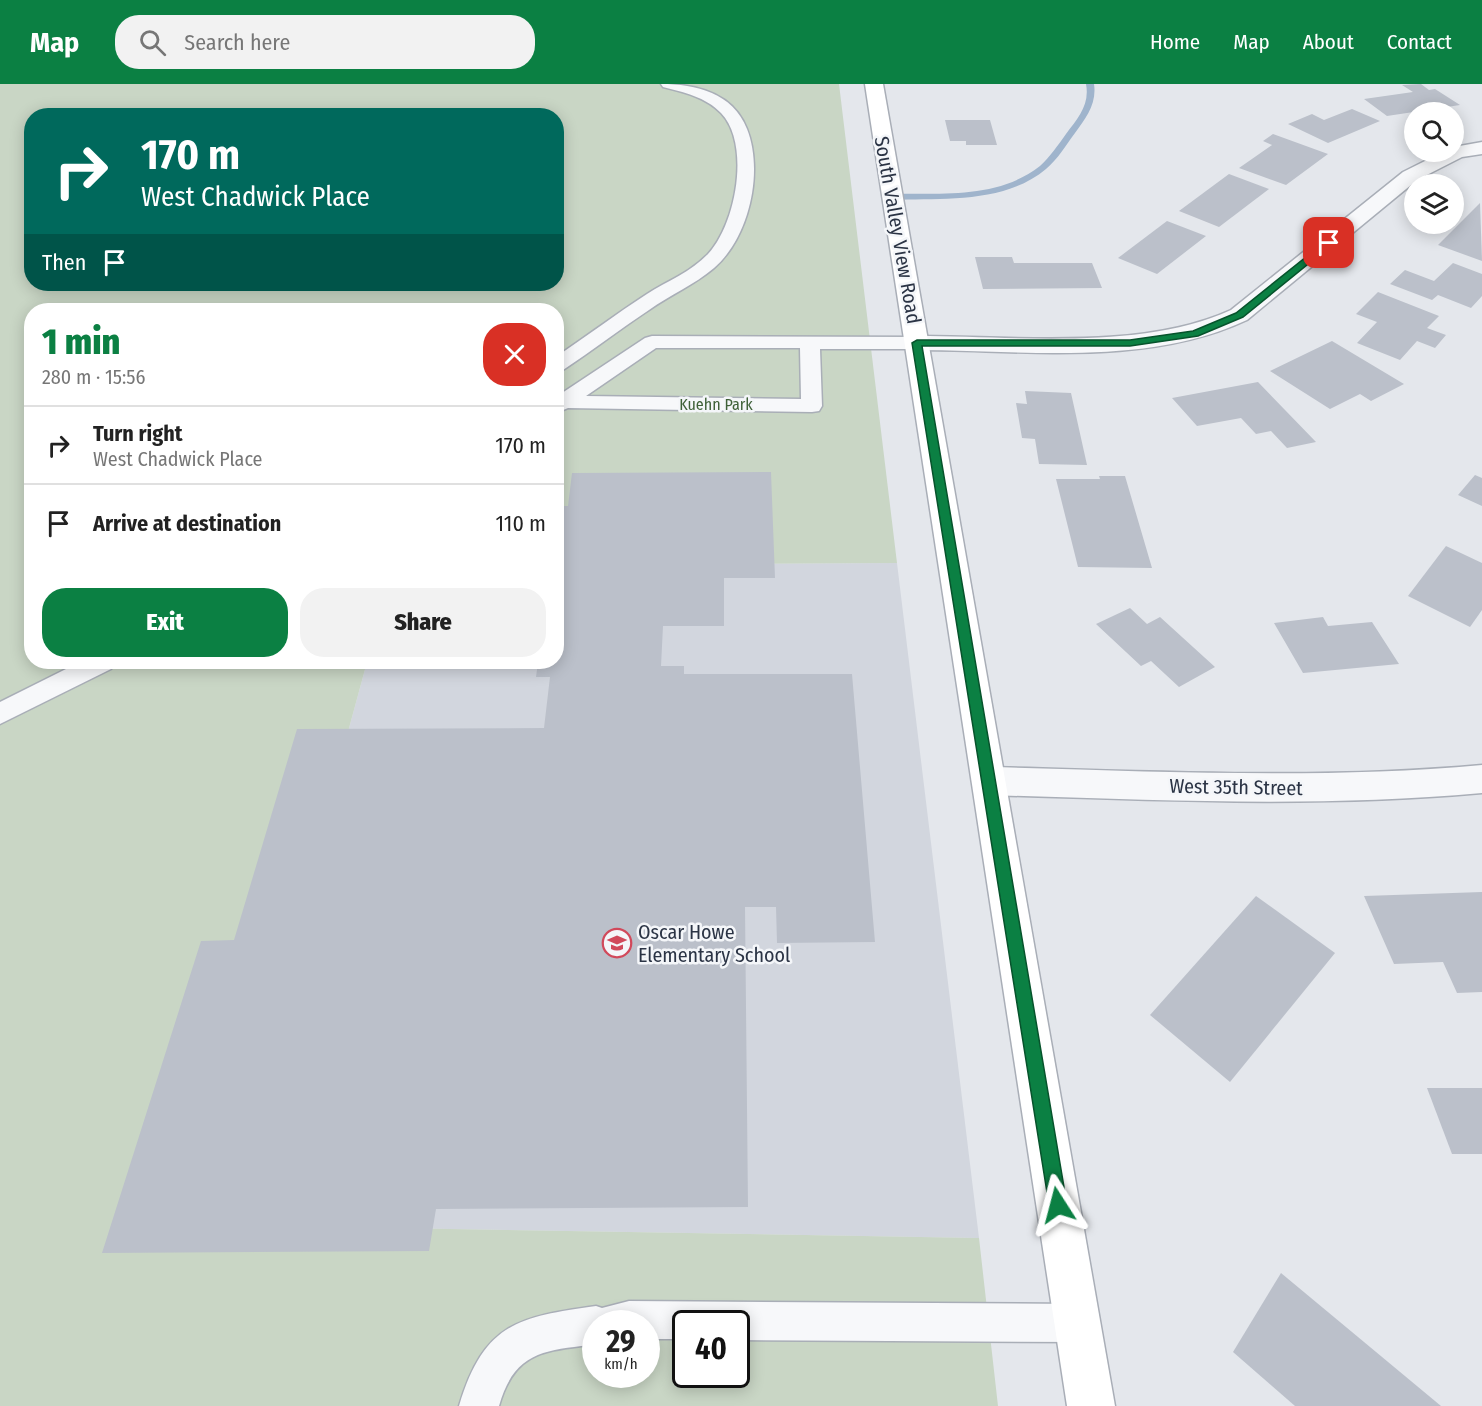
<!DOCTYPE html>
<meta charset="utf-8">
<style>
body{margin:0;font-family:"Fira Sans Condensed",sans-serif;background:#f2f2f2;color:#222;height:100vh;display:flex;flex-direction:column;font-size:22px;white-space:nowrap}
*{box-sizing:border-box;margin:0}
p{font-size:20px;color:#767676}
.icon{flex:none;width:33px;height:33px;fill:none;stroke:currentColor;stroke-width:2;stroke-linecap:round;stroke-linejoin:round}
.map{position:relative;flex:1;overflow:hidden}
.sheet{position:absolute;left:24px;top:219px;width:540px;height:366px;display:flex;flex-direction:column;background:#fff;border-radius:24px;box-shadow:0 3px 15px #0003}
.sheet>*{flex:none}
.banner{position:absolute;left:24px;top:24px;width:540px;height:183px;border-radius:24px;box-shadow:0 3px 15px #0003;background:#00695c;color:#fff;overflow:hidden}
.fabs{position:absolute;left:1404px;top:18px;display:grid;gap:12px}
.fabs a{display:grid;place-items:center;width:60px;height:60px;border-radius:50%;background:#fff;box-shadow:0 3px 15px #0003;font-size:30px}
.speed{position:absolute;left:582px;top:1226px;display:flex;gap:12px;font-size:30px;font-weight:700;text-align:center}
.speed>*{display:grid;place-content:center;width:78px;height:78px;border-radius:50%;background:#fff;box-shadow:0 3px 15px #0003;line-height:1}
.speed small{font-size:15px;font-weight:400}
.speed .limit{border:3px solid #111;border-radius:9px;background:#fff;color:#111}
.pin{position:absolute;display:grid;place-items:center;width:51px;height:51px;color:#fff;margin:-26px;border-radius:12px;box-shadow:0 3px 9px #0006}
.me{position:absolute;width:66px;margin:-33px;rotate:351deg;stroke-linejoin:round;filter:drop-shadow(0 0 4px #0008)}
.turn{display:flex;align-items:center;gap:21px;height:126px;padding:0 18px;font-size:27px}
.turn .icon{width:78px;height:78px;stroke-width:2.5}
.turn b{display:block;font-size:42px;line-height:51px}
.then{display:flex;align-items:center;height:57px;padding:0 18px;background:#0003;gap:12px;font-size:22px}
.round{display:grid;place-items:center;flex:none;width:63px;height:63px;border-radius:24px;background:#f2f2f2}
.overview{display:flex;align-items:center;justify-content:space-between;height:102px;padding:0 18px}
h1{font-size:36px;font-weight:800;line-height:45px;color:#0b8043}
.cta{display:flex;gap:12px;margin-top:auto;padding:12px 18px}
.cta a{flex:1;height:69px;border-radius:24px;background:#0b8043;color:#fff;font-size:24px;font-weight:800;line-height:69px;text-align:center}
.cta a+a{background:#f2f2f2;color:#222}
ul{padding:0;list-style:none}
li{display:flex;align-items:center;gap:18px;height:78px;padding:0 18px;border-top:2px solid #e0e0e0}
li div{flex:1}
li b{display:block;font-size:22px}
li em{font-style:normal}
header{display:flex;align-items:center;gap:36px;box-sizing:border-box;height:84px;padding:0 30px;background:#0b8043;color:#fff}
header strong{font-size:28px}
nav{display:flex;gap:33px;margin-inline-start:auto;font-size:21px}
.search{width:420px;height:54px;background:#f2f2f2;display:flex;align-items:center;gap:15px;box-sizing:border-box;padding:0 21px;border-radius:24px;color:#767676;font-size:22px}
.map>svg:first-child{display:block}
.built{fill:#d2d6de}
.green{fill:#c9d6c5;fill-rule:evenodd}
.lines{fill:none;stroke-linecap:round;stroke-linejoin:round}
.stream{fill:#9fb4cc;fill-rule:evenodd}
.building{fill:#bbc0ca}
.lane-casing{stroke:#a9aeb7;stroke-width:3}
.street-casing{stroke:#a9aeb7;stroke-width:3}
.secondary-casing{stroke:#a9aeb7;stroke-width:3}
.lane{fill:#f7f8fa;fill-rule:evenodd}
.street{fill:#f7f8fa;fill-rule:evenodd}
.secondary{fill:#fff;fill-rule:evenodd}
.route{fill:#0b8043;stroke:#07532c;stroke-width:1.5}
.labels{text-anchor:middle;stroke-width:5;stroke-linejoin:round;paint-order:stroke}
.far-park-label{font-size:16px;fill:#3f6138;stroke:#f4f6f9}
.street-label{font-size:20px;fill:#2b3445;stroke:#f4f6f9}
.poi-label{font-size:20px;fill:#2b3445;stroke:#f4f6f9;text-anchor:start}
</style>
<header>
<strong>Map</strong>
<div class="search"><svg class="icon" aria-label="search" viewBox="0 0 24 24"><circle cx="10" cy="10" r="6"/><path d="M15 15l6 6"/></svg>Search here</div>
<nav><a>Home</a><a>Map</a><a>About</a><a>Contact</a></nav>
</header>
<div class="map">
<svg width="1482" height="1322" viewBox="0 0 1482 1322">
<rect width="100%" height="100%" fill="#e4e7ec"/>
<polygon class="built" points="897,479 979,1154 214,1141 367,578 556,578 557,481"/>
<path class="green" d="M0,0H839L897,479L557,481L556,226H32V578H367L214,1141L979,1154L998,1322H0ZM32,32H556V200H32ZM596,1239H646V1290H596ZM686,1239H736V1290H686Z"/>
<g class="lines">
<path class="stream" d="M1086,0H1094C1097,20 1086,34 1075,49C1066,61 1058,75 1046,85C1004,120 943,114 892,116L888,113L892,110C942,109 998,115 1040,82C1050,73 1058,61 1066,50C1078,34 1090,21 1086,0Z"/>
</g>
<g class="building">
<polygon points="1421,0 1429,6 1435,5 1460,21 1387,32 1364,15 1413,8 1402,1"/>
<polygon points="1352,25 1380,37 1328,59 1288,40 1312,30 1324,36"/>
<polygon points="945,36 990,36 997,61 966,61 966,57 950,57"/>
<polygon points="1273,50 1328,70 1286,101 1239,84 1272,61 1263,57"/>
<polygon points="1229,90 1269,105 1219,143 1179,127"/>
<polygon points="1480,119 1482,177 1438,161"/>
<polygon points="1167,137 1206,152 1157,190 1118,174"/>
<polygon points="975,173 1012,173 1014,179 1092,179 1102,204 983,205"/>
<polygon points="1453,179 1482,190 1482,212 1471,224 1438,211 1432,216 1390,200 1405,186 1434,197"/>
<polygon points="1378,208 1439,232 1427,244 1446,251 1435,264 1417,257 1400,276 1357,259 1377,238 1356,230"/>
<polygon points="1332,257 1404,300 1371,317 1360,310 1330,325 1270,287"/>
<polygon points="1258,298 1316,358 1287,364 1271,347 1256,350 1241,334 1197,342 1172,314"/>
<polygon points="1025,307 1071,309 1087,381 1039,380 1035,355 1022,354 1016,319 1027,320"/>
<polygon points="771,388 775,494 724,494 724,542 663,542 661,582 684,582 684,590 852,590 875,858 777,859 776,823 745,823 748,1123 436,1125 429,1167 102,1169 201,857 234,856 297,645 544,644 550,593 536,593 538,578 556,578 556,422 568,422 572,389"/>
<polygon points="1475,391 1482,394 1482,422 1458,411"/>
<polygon points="1099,392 1125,392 1152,484 1078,483 1056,395 1100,395"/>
<polygon points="1446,462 1482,479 1482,526 1470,543 1408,512"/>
<polygon points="1130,524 1147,540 1160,533 1215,583 1179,603 1151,577 1141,582 1096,540"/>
<polygon points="1323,533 1328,542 1372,538 1399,580 1303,589 1274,539"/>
<polygon points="1482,808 1482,908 1457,909 1443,878 1394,880 1364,812"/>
<polygon points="1256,812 1335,869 1230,998 1150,931"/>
<polygon points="1427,1004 1482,1004 1482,1070 1452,1070"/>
<polygon points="1281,1189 1441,1322 1295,1322 1233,1268"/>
</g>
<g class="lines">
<g class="lane-casing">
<g id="lane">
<path d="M661,0C696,0 733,9 747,45C764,88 749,154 714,184C694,201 670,211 649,226C620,245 592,267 563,286L556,288V273C587,252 616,230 647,210C667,197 691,188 708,170C736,140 751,60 721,29C706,13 683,8 663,3Z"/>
<path d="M652,252L917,253L927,259L917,265H820L822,322L819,327L812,328L568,324L556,329V313L645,254ZM656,264H800L801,315L586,312Z"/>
<polygon points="80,578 115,578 111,585 0,640 0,618"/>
<path d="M629,1217L1078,1220L1091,1226L1097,1239L1091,1252L1078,1258L736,1256V1239H686V1255H646V1239H596V1260C547,1267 515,1265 499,1322H459C484,1239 518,1233 596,1222L602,1224Z"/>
</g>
</g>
<g class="street-casing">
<g id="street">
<path d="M1482,58V70L1462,73L1417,96L1247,236C1147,283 1025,266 917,266L909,264L905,259L909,254L917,252C1015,252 1141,267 1231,226L1403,88L1443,68H1454V63Z"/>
<path d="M1482,681V709C1318,724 1154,716 989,711L977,707L972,697L977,687L989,683C1154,687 1318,696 1482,681Z"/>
</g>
</g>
<g class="secondary-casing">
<polygon id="secondary" points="865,0 883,0 1115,1322 1067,1322"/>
</g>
<use href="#lane" class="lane"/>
<use href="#street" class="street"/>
<use href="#secondary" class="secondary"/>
</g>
<polygon class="route" points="1326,157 1334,159 1243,233 1198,252 1130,262 922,262 1067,1121 1065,1127 1058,1130 1052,1127 1049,1121 912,259 917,256 1130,256 1193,247 1236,229"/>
<defs>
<g id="school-ring" transform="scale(1.5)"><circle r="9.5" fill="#f4f6f9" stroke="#d1495b" stroke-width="1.5"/><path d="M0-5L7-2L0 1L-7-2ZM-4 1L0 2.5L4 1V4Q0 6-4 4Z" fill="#d1495b"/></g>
</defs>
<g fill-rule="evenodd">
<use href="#school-ring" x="617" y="859"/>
</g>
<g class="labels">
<g class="far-park-label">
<text x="716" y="326">Kuehn Park</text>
</g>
<g class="street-label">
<text transform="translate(898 146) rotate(80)" y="7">South Valley View Road</text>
<text transform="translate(1236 703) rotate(1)" y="7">West 35th Street</text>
</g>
<g class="poi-label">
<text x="638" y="855">Oscar Howe<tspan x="638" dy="23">Elementary School</tspan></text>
</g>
</g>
</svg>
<div class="fabs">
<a><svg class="icon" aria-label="search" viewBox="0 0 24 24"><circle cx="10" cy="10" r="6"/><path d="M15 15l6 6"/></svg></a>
<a><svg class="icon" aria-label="layers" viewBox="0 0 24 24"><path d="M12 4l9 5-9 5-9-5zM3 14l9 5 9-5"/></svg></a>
</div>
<div class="speed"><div>29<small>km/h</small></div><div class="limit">40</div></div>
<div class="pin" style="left:1329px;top:159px;background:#d93025"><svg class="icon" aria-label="arrive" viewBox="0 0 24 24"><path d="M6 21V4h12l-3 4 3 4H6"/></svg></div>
<svg class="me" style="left:1058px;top:1121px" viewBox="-20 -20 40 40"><path d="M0-17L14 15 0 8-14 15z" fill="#0b8043" stroke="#fff" stroke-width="4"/></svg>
<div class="banner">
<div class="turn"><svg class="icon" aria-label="right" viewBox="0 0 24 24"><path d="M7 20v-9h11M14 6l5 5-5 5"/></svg><div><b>170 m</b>West Chadwick Place</div></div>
<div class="then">Then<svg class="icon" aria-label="arrive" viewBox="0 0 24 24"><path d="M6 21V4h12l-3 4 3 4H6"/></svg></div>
</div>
<section class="sheet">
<div class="overview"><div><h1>1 min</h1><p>280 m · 15:56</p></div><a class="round" style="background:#d93025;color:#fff"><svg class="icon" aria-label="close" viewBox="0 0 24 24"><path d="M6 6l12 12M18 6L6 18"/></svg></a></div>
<ul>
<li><svg class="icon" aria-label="right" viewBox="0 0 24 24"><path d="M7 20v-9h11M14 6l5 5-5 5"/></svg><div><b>Turn right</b><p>West Chadwick Place</p></div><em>170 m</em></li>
<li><svg class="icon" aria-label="arrive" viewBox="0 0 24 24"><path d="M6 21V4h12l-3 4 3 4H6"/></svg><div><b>Arrive at destination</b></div><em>110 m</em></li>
</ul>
<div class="cta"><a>Exit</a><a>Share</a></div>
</section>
</div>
